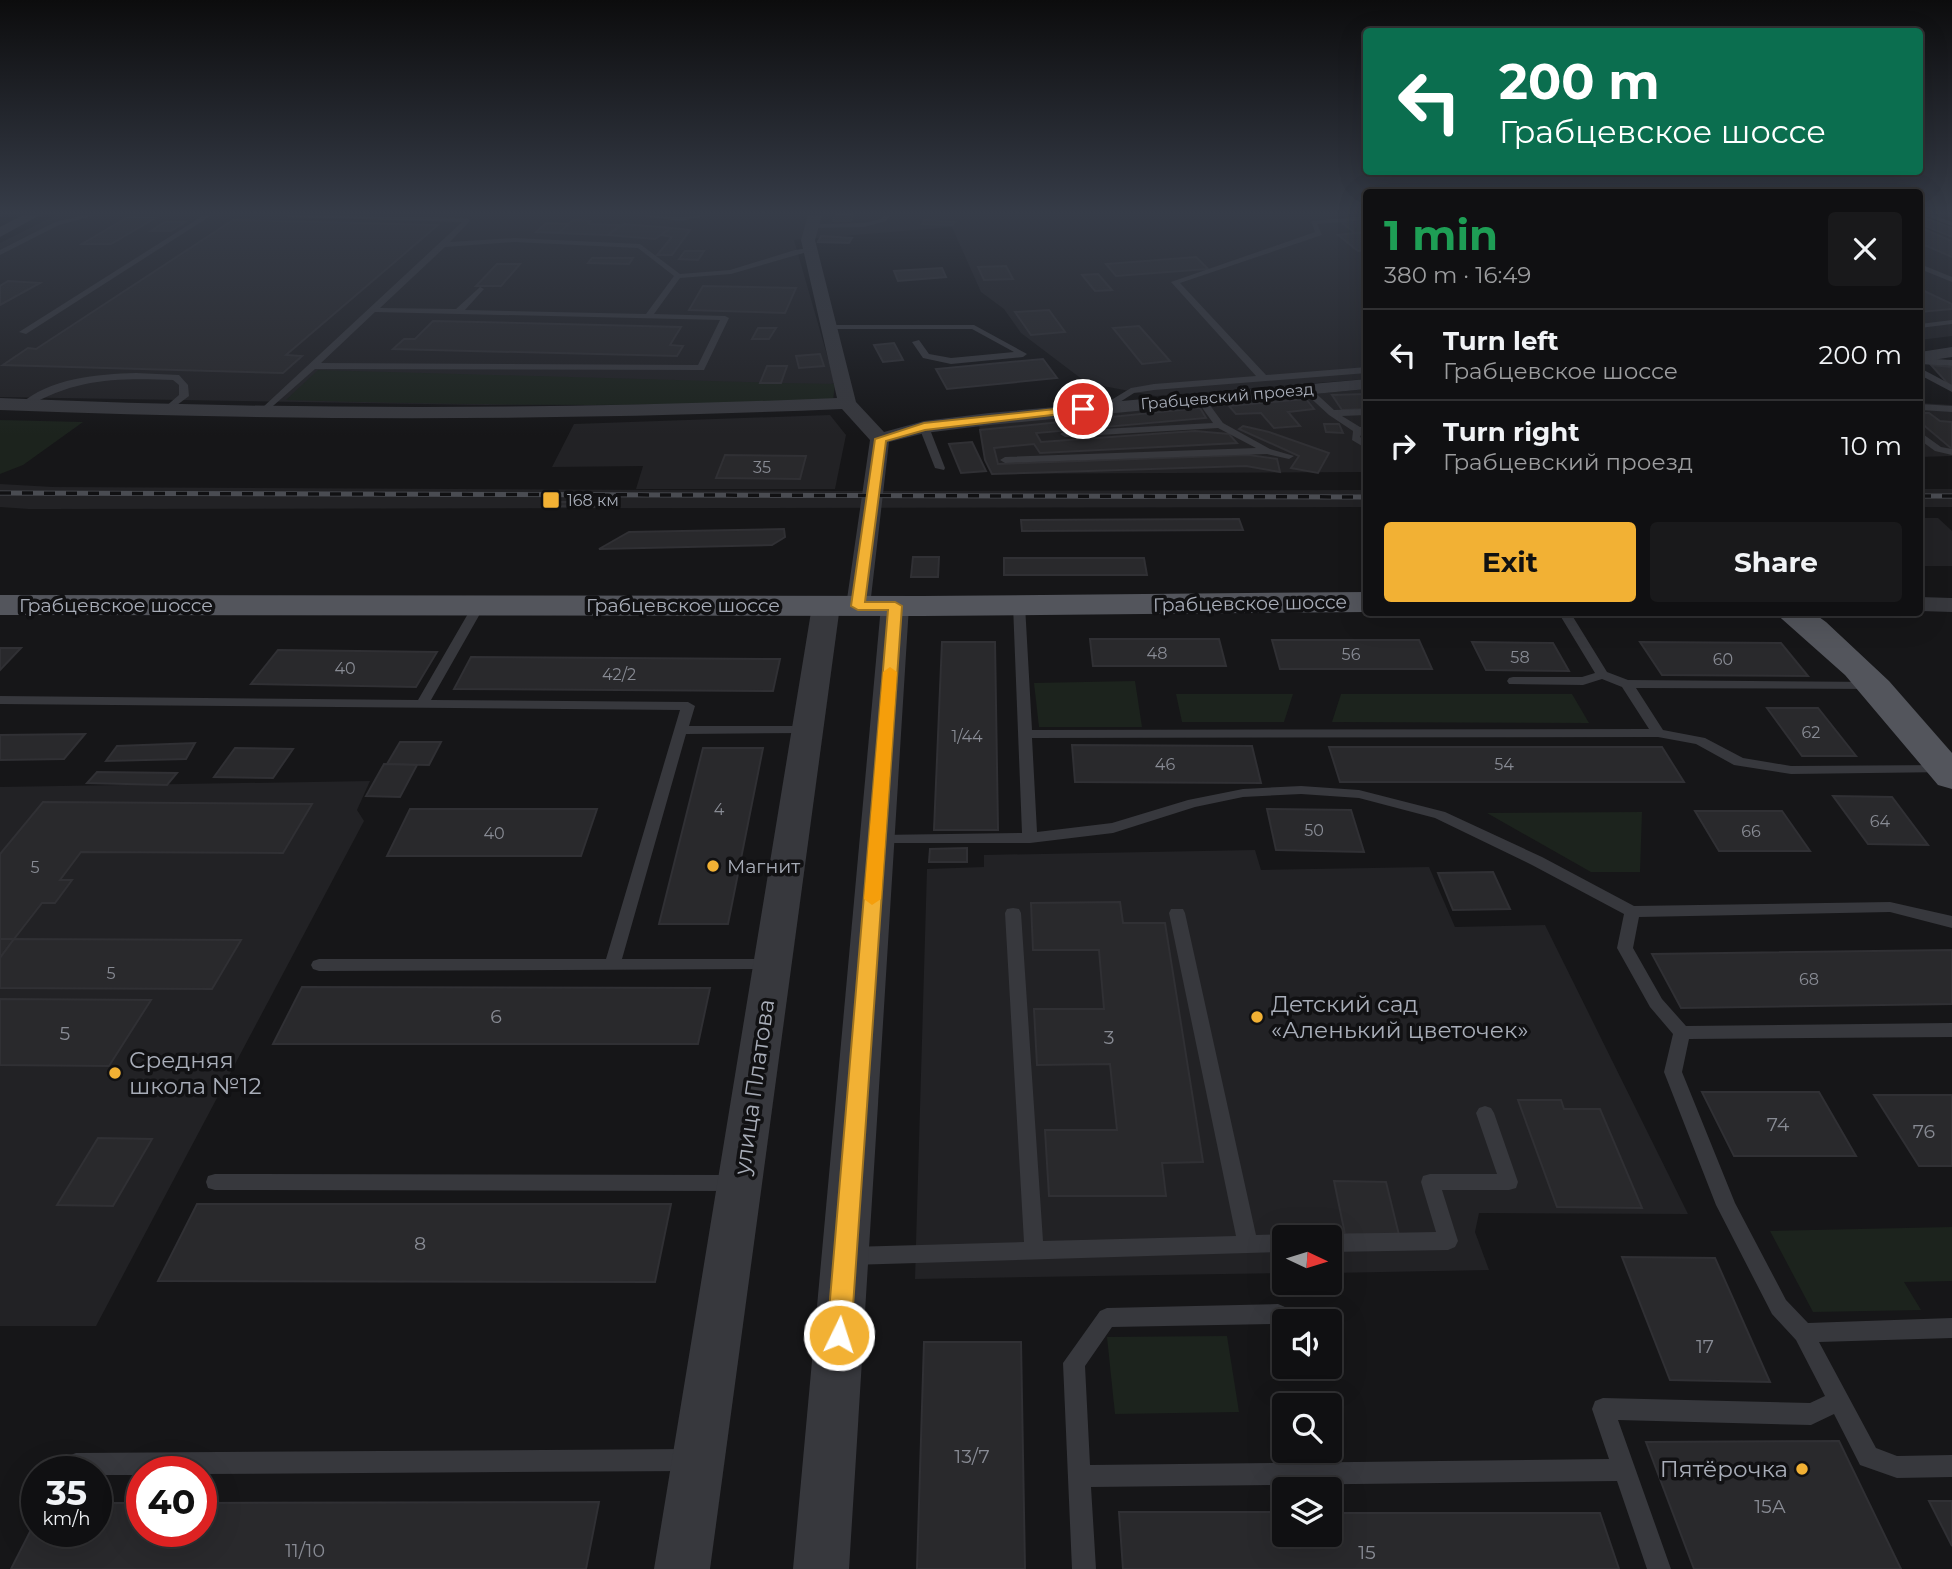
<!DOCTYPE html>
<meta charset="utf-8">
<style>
body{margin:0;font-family:Montserrat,sans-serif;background:#19191b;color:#f1f3f6;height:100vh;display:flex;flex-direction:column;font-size:26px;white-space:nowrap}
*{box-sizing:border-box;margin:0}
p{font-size:23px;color:#9c9d9f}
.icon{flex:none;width:38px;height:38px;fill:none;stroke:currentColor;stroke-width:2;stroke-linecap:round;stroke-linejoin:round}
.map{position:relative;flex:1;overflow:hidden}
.details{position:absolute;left:1363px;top:189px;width:560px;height:427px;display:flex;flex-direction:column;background:#101012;border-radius:7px;box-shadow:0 7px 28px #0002,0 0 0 2px #303032}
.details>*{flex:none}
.top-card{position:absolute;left:1363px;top:28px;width:560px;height:147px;border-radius:7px;box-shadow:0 7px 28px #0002,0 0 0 2px #303032;background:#0b6e4f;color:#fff;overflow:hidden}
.needle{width:46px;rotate:94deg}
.buttons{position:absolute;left:1272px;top:1225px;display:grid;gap:14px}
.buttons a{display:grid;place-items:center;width:70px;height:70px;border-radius:7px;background:#101012;box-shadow:0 7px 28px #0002,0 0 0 2px #303032;font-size:35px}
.speed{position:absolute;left:21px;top:1456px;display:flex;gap:14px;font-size:35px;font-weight:700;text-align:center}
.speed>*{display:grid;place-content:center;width:91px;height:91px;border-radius:50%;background:#101012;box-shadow:0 7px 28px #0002,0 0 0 2px #303032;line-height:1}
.speed small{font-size:18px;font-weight:400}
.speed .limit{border:10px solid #d22;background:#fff;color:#111}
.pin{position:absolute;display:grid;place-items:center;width:60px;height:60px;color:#fff;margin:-30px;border:4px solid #fff;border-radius:50%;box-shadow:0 2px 7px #0007}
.me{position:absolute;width:77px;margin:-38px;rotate:4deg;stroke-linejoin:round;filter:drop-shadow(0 0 5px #0008)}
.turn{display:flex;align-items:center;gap:24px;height:147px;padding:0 21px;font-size:32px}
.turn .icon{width:91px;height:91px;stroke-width:2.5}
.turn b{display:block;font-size:49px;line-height:60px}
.round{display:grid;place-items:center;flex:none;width:74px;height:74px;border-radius:7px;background:#19191b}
.headline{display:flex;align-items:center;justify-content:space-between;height:119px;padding:0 21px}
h1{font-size:42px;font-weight:700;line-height:52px;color:#1e9e55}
.action{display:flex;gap:14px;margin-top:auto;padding:14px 21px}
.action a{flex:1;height:80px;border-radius:7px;background:#f2b134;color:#111;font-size:28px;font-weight:700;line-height:80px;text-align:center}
.action a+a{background:#19191b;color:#f1f3f6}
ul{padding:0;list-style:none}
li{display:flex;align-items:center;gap:21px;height:91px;padding:0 21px;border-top:2px solid #303032}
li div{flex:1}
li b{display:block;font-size:26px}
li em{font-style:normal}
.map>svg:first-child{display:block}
.built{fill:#222225}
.green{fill:#1c231d}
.building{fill:#29292c;stroke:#303034;stroke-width:2}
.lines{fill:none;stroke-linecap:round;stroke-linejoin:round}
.service{fill:#37383d;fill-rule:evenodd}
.minor{fill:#37383d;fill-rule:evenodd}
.tertiary{fill:#37383d;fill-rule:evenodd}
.primary{fill:#53555c;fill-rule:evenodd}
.rail-casing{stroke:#4a4c52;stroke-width:5}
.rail{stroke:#111113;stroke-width:3.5;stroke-dasharray:11;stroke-linecap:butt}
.route{fill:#f2b134;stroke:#9d7322;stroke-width:2}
.slow{fill:#f59e0b}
.poi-dot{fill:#f2b134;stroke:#111113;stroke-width:2.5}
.labels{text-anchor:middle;stroke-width:7;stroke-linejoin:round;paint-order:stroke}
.far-street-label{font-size:16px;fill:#a8adb8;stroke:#111113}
.number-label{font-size:16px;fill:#888b94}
.far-poi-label{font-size:16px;fill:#a8adb8;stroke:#111113;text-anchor:start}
.street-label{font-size:19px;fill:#a8adb8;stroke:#111113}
.poi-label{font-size:19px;fill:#a8adb8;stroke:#111113;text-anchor:start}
.near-number-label{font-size:19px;fill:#888b94}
.near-poi-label{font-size:23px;fill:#a8adb8;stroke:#111113;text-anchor:start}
.near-street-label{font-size:23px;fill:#a8adb8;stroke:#111113}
</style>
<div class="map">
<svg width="1952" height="1569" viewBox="0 0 1952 1569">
<rect width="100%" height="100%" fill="#161618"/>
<g class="built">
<polygon points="56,215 1367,215 1367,379 1156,396 1087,383 1021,333 1004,309 981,292 952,227 794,240 835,383 770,403 486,405 0,397 0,243"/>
<polygon points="1920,226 1952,238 1952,336 1920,340"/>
<polygon points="1367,389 1367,472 992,474 985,460 979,425"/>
<polygon points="1920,403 1952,405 1952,456 1920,457"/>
<polygon points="830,415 846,435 835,489 636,489 643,466 552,467 574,424"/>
<polygon points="0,484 53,487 842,491 1367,490 1367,507 29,509 0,507"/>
<rect x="1920" y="489" width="32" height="18"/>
<polygon points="1920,518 1938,518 1952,531 1952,566 1920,566"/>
<polygon points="370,781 357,810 364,821 96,1326 0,1326 0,787"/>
<polygon points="1255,850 1261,870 1429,867 1455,927 1545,925 1688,1214 1479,1213 1475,1232 1489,1270 1330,1273 1330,1237 1284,1237 1284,1273 915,1279 927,869 984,867 984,855"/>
</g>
<g class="green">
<path d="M318,370L781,383L835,384L833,400C651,408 468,405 286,400Z"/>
<polygon points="0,420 83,422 23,465 0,474"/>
<polygon points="1135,681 1142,727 1039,727 1034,683"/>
<polygon points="1176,694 1293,694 1284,722 1182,722"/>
<polygon points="1341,694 1572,694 1589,723 1332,722"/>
<polygon points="1642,812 1640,872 1591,872 1487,813"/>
<polygon points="1952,1227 1952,1281 1904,1282 1921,1310 1813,1312 1770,1231"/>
<polygon points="1227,1336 1239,1412 1115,1414 1107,1337"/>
</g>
<g class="building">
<polygon points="836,215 853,215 851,221 833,221"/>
<polygon points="1920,216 1952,228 1952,237 1920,224"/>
<polygon points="128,217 155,218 111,244 82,244"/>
<polygon points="233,220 438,225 286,355 302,356 283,373 3,365 28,348 36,349"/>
<polygon points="573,220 590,221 588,224 619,225 608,235 559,233"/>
<polygon points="924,220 955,222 952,225 922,224"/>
<polygon points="165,222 185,222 171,231 151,231"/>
<polygon points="1367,222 1367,233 1355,233 1342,223"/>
<polygon points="546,223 568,224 559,233 536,232"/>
<polygon points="624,224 671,228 655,239 608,235"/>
<polygon points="671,228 690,230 672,255 657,255 672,237 661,235"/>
<polygon points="1921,228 1952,241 1952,257 1920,243"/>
<polygon points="1355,233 1367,233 1367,250 1358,251 1338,235"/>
<polygon points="821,236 852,238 849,243 818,242"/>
<polygon points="685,251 704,251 698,260 679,259"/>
<polygon points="1196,257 1208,269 1116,276 1106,264"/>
<polygon points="592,258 633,258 629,264 588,263"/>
<polygon points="497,264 520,264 501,286 476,286"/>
<polygon points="1006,266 1013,279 984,280 978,267"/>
<polygon points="942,268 946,277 898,281 894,271"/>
<polygon points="1098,274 1112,290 1095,291 1082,275"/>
<polygon points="8,281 40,283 0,305 0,286"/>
<polygon points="703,286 796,288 785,313 689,310"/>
<polygon points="1920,289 1952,304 1952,309 1920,312"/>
<polygon points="1049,310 1065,332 1031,335 1015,312"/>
<polygon points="433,321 681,327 670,345 683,346 677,356 393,349 404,339 415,339"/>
<polygon points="1139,326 1170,361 1142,364 1113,328"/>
<polygon points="758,328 776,328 769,339 752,339"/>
<polygon points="894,343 903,360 883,362 874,345"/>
<polygon points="820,354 824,366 799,368 796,356"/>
<polygon points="1043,359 1057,378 947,389 936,369"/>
<polygon points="1931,365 1952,367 1952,386 1950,386"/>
<polygon points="767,366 787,366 781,383 760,383"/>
<polygon points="1367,394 1367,409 1342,410 1332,395"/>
<polygon points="1306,399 1314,409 1288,412 1300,426 1274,428 1261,413 1236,414 1229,406"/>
<polygon points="1200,408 1206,418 1036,433 1041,442 1195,431 1229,434 1237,443 1040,453 1034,444 994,448 998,464 1249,455 1277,459 1280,472 1246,466 992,474 985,460 980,430"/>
<polygon points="1920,413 1929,413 1940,421 1952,422 1952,449 1920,422"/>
<polygon points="1324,424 1339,424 1343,433 1326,432"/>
<polygon points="1243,426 1269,432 1329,453 1318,473 1291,468 1299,456 1239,429"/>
<polygon points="972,442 986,471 961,473 949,444"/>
<polygon points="725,455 806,456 800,479 716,478"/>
<polygon points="556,502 603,502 601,507 554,506"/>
<polygon points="1239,519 1243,530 1022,531 1021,520"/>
<polygon points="784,529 785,537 772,545 599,549 629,532"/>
<polygon points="913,557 939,557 938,577 911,577"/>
<polygon points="1004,558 1144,558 1147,575 1004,575"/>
<polygon points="1090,639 1219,639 1226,666 1093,666"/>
<polygon points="1272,640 1419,640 1432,669 1280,669"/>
<polygon points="942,642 995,642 998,830 934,830"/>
<polygon points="1472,642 1553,643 1569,671 1486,670"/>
<polygon points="1640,642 1781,643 1808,676 1662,675"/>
<polygon points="0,648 21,648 0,670"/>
<polygon points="278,650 437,652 416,687 251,684"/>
<polygon points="471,657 780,659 773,691 454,689"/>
<polygon points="1767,708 1818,708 1856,756 1802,756"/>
<polygon points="85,734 64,759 0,760 0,735"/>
<polygon points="400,742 441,742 429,765 387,764"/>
<polygon points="195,743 186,759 106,761 117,746"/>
<polygon points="1072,745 1252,746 1261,783 1075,782"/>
<polygon points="1329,747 1662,747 1684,782 1340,782"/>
<polygon points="235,748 293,749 273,778 214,777"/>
<polygon points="703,748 763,748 728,924 659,924"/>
<polygon points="384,764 417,765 400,797 366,796"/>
<polygon points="97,772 177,773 167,785 87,783"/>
<polygon points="1833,796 1892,797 1928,845 1868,844"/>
<polygon points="43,802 312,804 283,853 81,852 60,880 72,880 55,903 42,903 14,939 0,939 0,854"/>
<polygon points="410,809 597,809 581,856 387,856"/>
<polygon points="1267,809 1351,810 1364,852 1276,850"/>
<polygon points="1695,811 1782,811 1810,851 1719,851"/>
<polygon points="967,848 967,862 929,862 930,849"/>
<polygon points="1493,872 1510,909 1453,910 1438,873"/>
<polygon points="1120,902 1123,923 1165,923 1203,1162 1162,1163 1166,1196 1049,1196 1045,1130 1117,1130 1110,1064 1037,1065 1034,1009 1104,1009 1099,950 1033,950 1031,903"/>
<polygon points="0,939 14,939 0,958"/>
<polygon points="14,939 241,940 212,989 0,988 0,958"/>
<polygon points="1952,950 1952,1004 1681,1008 1652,954"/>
<polygon points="302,987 710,988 698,1044 273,1044"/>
<polygon points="0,999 151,1000 109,1066 0,1065"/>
<polygon points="1702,1092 1819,1092 1856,1156 1734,1156"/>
<polygon points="1874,1095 1952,1095 1952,1166 1919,1166"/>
<polygon points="1518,1100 1561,1100 1564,1109 1600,1109 1642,1208 1557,1207"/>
<polygon points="98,1138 152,1139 113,1206 57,1205"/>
<polygon points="1334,1181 1386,1182 1399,1235 1345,1234"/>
<polygon points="197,1204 671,1204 655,1282 158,1281"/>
<polygon points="1622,1257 1715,1258 1770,1382 1670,1380"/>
<polygon points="924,1342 1021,1342 1025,1569 917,1569"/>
<polygon points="1839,1441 1901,1569 1694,1569 1646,1442"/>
<polygon points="1929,1501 1952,1501 1952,1546"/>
<polygon points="599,1502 586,1569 11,1569 37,1518 37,1531 96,1531 96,1503 142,1503 142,1531 201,1531 201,1503"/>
<polygon points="1119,1512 1284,1512 1284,1535 1330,1535 1330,1513 1600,1513 1619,1569 1123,1569"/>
</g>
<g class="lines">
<g class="service">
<polygon points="84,215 96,215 59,225 0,255 0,250 55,222"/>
<polygon points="204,215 212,215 26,334 19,332"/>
<path d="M286,215L468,218L470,221L450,242L514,238L640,244L680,274L730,270L795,250L810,248L814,250L731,274L680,278L654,314L725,316L729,318L704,370L315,369L265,413L262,412V408L462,222L289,217ZM514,242L638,248L674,276L646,314L465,310L484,289L480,287L456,309L380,308L445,247ZM375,312L720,320L698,365L321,363Z"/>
<polygon points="634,215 681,217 710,215 681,221"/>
<polygon points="884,215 890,215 886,221 864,227 810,228 806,226 810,224 864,223 881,219"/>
<polygon points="1924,215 1933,215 1952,222 1952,226"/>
<polygon points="1367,216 1367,220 1317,224 1322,235 1180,283 1266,375 1367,367 1367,373 1154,390 1134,393 1109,409 1103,409 1103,405 1131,388 1154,384 1256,376 1171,282 1315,232 1311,221"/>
<polygon points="1920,264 1952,277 1952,282 1920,269"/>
<polygon points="1952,320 1952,324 1920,328 1920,324"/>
<polygon points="826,325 974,325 1027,354 1023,357 951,364 923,358 912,342 919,340 929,354 951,358 1014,352 972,329 826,329"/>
<polygon points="1920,358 1952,360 1952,366 1920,364"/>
<polygon points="1920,368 1952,385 1952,392 1920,375"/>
<path d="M136,373L179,375L188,385L189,396L169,411L164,408L179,395V385L173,380C119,378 76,378 27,407L19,405C50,378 97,374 136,373Z"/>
<polygon points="1303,387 1309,387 1334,410 1367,409 1367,415 1342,416 1360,427 1367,427 1367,433 1362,433 1360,437 1367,441 1367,449 1352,440 1353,431 1329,415 1303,391"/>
<polygon points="1201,396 1204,397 1223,423 1270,449 1294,456 1289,459 1267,454 1005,463 1000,460 1005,457 1256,448 1218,428 1065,437 1060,434 1065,431 1213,423 1196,399"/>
<polygon points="1920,404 1952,406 1952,412 1920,410"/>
<polygon points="921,425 929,427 945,468 944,470 935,468 919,427"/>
<polygon points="1920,432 1941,447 1952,449 1952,455 1935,451 1920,440"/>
<polygon points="479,601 485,605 431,700 688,702 695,706 689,726 812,726 814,729 807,733 686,734 622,959 772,959 778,961 780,965 778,969 319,971 313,969 311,965 313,961 319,959 606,959 680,710 0,704 0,696 418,700 473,605"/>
<polygon points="1019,601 1025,605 1032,730 1649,729 1622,687 1602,679 1583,685 1509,684 1507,681 1509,678 1513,677 1582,677 1595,673 1558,612 1570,612 1607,672 1628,680 1876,682 1877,685 1871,689 1636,688 1663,730 1705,738 1743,758 1791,766 1944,765 1951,769 1949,772 1791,774 1734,765 1696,744 1658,737 1032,738 1037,832 1112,823 1188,800 1243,789 1301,786 1359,790 1445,812 1542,857 1634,906 1890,902 1952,916 1952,928 1890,912 1639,917 1633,948 1662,999 1686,1026 1952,1023 1952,1037 1689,1039 1682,1072 1735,1203 1786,1300 1808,1323 1952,1318 1952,1338 1819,1342 1876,1448 1897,1456 1952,1455 1952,1477 1897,1478 1860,1465 1834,1414 1811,1425 1618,1420 1671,1569 1647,1569 1617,1481 1091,1487 1096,1569 1072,1569 1063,1363 1100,1311 1107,1308 1278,1304 1285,1307 1288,1314 1285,1321 1278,1324 1112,1327 1085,1366 1090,1465 1609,1459 1592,1409 1595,1401 1603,1398 1810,1403 1825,1396 1796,1340 1772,1314 1716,1205 1664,1072 1673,1034 1650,1007 1617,948 1624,914 1532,865 1435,818 1359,798 1301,794 1243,797 1195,807 1113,833 1030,843 873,843 871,840 873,837 878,835 1022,833 1013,605"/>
<polygon points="1013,908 1019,909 1021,913 1043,1241 1236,1236 1169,913 1171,909 1183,909 1185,913 1256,1235 1284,1234 1291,1237 1284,1237 1284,1252 850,1265 843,1262 840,1256 843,1250 850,1247 1024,1242 1005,913 1007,909"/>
<polygon points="1485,1106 1491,1108 1494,1113 1518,1182 1516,1188 1509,1190 1442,1190 1458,1241 1455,1247 1448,1250 1330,1252 1330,1237 1323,1237 1330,1234 1436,1232 1421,1182 1423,1176 1430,1174 1497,1174 1476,1113 1479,1108"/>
<polygon points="215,1174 735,1175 742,1177 744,1183 742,1189 735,1191 215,1190 208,1188 206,1182 208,1176"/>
<polygon points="690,1449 698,1452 701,1460 698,1468 690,1471 201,1474 201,1472 142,1472 142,1475 96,1475 96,1472 68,1472 65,1464 68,1456 76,1453"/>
</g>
<g class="minor">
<polygon points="23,215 40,215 0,237 0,227"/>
<path d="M808,215H822L815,240L856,402L884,432L924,421L989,413L1367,379V389L989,425L925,433L889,442L870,606L866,611H850L846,606L870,440L842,409C561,421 281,421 0,410V398C279,410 558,410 837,398L801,240Z"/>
<polygon points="1952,347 1952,357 1920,362 1920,352"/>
<polygon points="1920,597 1952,598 1952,612 1920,611"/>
</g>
<g class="tertiary">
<polygon points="826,598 836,600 840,606 710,1569 654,1569 812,606 816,600"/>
<polygon points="895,598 905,600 909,606 849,1569 793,1569 881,606 885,600"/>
</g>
<g class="primary">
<polygon points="1367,592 1367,612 922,616 0,615 0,595 922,596"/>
<polygon points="1774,612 1812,612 1826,622 1889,681 1952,753 1952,789 1938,785 1845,675"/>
</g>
<g class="rail-casing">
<g id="rail">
<polyline points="0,493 1367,497"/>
<polyline points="1920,496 1952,496"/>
</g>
</g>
<use href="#rail" class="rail"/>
</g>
<linearGradient id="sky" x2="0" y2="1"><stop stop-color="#0c0c0d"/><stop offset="0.49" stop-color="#363c48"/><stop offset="1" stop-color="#363c48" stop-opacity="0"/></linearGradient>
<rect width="1952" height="435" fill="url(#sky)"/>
<polygon class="route" points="1083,406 1086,407 1086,411 925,430 886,441 865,602 895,602 902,606 851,1335 847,1343 839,1346 830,1343 827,1335 888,610 858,610 851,606 875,439 924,423"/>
<polygon class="slow" points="890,667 897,672 881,899 872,905 864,899 883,672"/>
<g class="poi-dot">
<rect x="542" y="491" width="18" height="18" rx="3.5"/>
<circle cx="713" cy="866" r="7"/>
<circle cx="1257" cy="1017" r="7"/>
<circle cx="115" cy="1073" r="7"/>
<circle cx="1802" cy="1469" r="7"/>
</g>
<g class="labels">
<g class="far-street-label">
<text transform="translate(1227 396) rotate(-5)" y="6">Грабцевский проезд</text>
</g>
<g class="number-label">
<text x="762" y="473">35</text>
<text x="1157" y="659">48</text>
<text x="1351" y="660">56</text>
<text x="1520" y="663">58</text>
<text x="1723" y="665">60</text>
<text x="345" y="674">40</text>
<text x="619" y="680">42/2</text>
<text x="1811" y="738">62</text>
<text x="967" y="742">1/44</text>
<text x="1165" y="770">46</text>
<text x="1504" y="770">54</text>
<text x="719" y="815">4</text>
<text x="1880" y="827">64</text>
<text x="1314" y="836">50</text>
<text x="1751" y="837">66</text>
<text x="494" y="839">40</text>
<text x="35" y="873">5</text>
<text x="111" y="979">5</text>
<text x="1809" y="985">68</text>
</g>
<g class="far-poi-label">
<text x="567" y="506">168 км</text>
</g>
<g class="street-label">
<text transform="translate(1250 603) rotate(-1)" y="7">Грабцевское шоссе</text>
<text x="116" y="612">Грабцевское шоссе</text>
<text x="683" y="612">Грабцевское шоссе</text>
</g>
<g class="poi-label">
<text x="727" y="873">Магнит</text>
</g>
<g class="near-number-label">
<text x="496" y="1023">6</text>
<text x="65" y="1040">5</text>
<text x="1109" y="1044">3</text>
<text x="1778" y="1131">74</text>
<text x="1924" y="1138">76</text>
<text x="420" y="1250">8</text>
<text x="1705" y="1353">17</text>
<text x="972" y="1463">13/7</text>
<text x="1770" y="1513">15А</text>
<text x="305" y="1557">11/10</text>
<text x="1367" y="1559">15</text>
</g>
<g class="near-poi-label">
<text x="1271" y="1012">Детский сад<tspan x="1271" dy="26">«Аленький цветочек»</tspan></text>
<text x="129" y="1068">Средняя<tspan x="129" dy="26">школа №12</tspan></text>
<text x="1788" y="1477" text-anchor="end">Пятёрочка</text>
</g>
<g class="near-street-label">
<text transform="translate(754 1087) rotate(-82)" y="8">улица Платова</text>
</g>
</g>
</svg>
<div class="buttons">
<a><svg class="needle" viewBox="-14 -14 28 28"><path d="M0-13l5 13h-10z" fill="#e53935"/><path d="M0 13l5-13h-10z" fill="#9c9d9f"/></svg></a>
<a><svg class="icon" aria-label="sound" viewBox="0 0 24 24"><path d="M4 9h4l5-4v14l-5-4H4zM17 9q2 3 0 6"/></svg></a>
<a><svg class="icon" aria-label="search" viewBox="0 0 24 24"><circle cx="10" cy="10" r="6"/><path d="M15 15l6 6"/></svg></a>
<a><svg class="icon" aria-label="layers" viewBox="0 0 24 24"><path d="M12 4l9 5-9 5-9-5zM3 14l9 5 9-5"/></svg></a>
</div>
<div class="speed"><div>35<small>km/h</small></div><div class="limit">40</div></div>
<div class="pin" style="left:1083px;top:409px;background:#d93025"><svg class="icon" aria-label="arrive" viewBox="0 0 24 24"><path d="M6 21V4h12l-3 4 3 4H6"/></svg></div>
<svg class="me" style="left:839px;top:1335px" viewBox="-20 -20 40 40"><circle r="17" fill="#f2b134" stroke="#fff" stroke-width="3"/><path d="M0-11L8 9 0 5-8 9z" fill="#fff"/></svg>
<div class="top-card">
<div class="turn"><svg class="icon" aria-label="left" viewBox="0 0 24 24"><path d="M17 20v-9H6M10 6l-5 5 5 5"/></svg><div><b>200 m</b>Грабцевское шоссе</div></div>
</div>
<section class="details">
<div class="headline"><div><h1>1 min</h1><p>380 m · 16:49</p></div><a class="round"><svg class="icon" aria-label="close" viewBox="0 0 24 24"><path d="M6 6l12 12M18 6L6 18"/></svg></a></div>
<ul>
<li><svg class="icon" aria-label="left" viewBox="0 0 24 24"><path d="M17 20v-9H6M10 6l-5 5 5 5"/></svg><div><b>Turn left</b><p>Грабцевское шоссе</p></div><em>200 m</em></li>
<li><svg class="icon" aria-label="right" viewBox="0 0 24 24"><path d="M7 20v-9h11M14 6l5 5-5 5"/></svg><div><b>Turn right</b><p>Грабцевский проезд</p></div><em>10 m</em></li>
</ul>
<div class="action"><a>Exit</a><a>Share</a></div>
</section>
</div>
